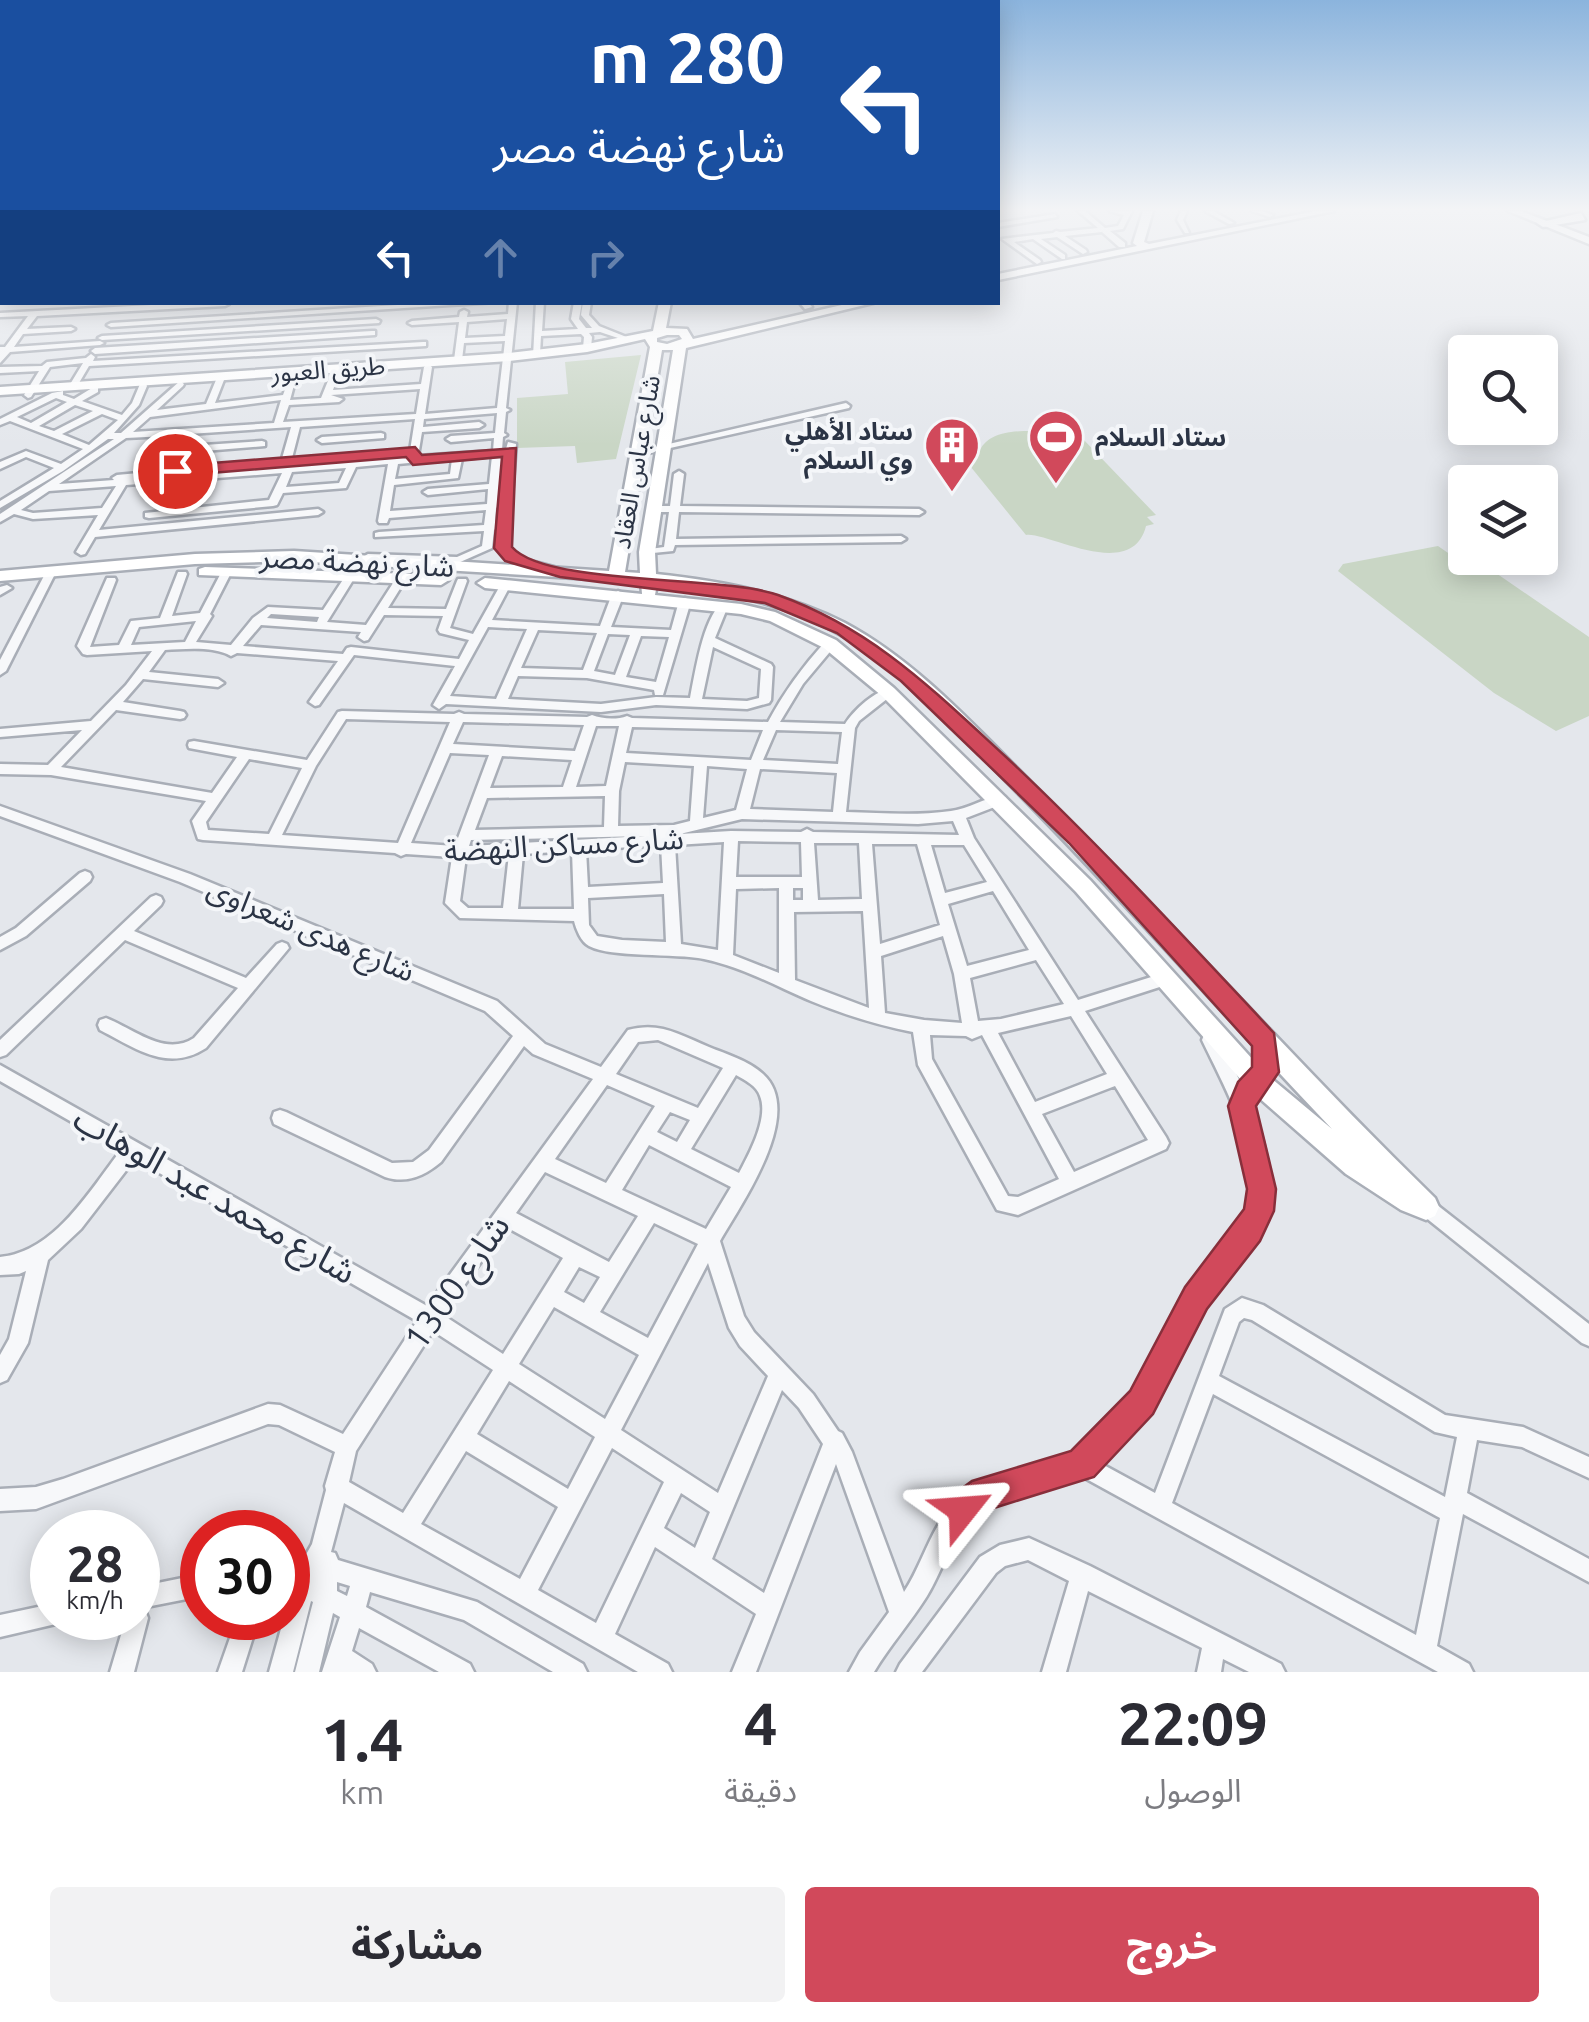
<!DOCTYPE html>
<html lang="ar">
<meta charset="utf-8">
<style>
body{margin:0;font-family:Ubuntu,"Noto Sans Arabic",sans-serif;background:#f2f2f3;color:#2b2b33;direction:rtl;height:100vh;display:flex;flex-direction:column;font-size:38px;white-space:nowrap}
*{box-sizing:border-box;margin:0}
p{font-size:32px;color:#7c7c81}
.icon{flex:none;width:55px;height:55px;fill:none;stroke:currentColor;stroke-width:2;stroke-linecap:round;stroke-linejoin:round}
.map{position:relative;height:1672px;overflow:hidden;direction:ltr}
.panel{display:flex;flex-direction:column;background:#fff;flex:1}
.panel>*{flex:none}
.hud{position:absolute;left:0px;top:0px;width:1000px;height:305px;box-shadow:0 5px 25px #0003;direction:rtl;background:#1a4fa0;color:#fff;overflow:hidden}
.buttons{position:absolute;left:1448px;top:335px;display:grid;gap:20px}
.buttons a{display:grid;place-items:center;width:110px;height:110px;border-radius:10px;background:#fff;box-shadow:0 5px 25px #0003;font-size:50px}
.speed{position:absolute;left:30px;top:1510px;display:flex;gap:20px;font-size:50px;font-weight:700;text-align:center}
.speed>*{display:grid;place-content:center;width:130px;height:130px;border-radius:50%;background:#fff;box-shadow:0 5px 25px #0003;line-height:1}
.speed small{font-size:25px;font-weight:400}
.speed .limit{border:15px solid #d22;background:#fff;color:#111}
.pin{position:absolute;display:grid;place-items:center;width:85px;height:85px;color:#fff;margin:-42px;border:5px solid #fff;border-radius:50%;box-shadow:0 2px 10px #0007}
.me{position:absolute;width:110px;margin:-55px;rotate:62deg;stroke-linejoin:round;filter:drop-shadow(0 0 8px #0008)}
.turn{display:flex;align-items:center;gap:35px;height:210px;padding:0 50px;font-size:45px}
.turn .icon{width:130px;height:130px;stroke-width:2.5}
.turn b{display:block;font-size:70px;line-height:85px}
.lanes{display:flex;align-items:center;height:95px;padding:0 50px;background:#0003;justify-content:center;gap:50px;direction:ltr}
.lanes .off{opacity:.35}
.eta{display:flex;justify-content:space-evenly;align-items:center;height:170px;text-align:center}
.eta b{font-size:60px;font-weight:700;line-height:70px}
.action{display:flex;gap:20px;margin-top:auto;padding:20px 50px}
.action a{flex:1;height:115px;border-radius:10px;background:#d1495b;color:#fff;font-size:40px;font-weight:700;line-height:115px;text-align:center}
.action a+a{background:#f2f2f3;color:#2b2b33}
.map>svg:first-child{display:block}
.green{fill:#c9d6c5}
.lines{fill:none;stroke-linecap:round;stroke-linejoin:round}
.street-casing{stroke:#a9aeb7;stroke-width:5}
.secondary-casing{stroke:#a9aeb7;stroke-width:5}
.highway-casing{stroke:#8b94a3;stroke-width:5}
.street{fill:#f7f8fa;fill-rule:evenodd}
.secondary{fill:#fff;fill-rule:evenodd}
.highway{fill:#fff;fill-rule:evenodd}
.route{fill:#d1495b;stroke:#882f3b;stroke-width:2.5}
.labels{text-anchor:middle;stroke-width:8;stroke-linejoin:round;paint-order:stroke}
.far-street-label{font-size:25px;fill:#2b3445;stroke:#f4f6f9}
.far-poi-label{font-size:25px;font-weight:bold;fill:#2b3445;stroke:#f4f6f9;text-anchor:end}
.street-label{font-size:30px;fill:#2b3445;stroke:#f4f6f9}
.near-street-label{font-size:35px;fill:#2b3445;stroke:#f4f6f9}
</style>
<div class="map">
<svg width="1589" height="1672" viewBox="0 0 1589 1672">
<rect width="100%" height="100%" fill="#e4e7ec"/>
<g class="green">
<polygon points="641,355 616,459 577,463 575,446 517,448 517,398 568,394 565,362"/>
<path d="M1031,431L1083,439L1156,515L1147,517L1154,524L1146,526C1132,583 1046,531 1026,535L966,461L977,459C982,433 1009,431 1031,431Z"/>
<polygon points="1438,546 1480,575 1493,571 1589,637 1589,716 1556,731 1494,693 1338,571 1343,564"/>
</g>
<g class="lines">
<g class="street-casing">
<g id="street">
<polygon points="1078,211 1085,211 1105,228 1118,226 1124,215 1109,211 1132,211 1123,229 1110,231 1125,243 1125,247 1119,247 1102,232 1065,236 1086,250 1087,252 1083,254 1057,237 1041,239 1065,255 1065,259 1062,259 1033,239 1014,242 1040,260 1041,262 1037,264 1002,239 1053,233 1056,231 1060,232 1098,228"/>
<polygon points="1181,211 1187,211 1183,220 1189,233 1185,233 1177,220"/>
<polygon points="1205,211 1213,211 1234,223 1229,224"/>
<polygon points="1252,211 1262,211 1273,215 1270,217"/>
<polygon points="1055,214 1057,217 998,227 998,223"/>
<polygon points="0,220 2,220 2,224 0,225"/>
<rect x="0" y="262" width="2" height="4"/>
<rect x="0" y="292" width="2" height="5"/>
<polygon points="208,302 229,304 225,306 37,316 27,329 71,327 75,329 71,331 23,334 14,347 100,341 104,343 100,345 10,352 0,363 0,347 5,347 28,316 0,317 0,313"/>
<polygon points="445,302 496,302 111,327 107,325 111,323"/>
<path d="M509,302H517L506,408L510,410L506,412L504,433L507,435L503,437L502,450L506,449L508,442L516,444L508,546L523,559L565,570V574L561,575L515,563L498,547L505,455L502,456L497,504L499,506L496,508L495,524L498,527L494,530L492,548L458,563L364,559L363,557L368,554L457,557L482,546L484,531L375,537V533L379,532L484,525L486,510L389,518L387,523H379L378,521L388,464L356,467L346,488L283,493L277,505L273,506L149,518L145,517V513L269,500L282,473L126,485L99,530L318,509L323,512L318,515L95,537L85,554L81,555L76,552L98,515L33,519L14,514L0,522V514L114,439H108L63,471L0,508V501L54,468L26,457L0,469V462L26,451L61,464L83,449L10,421L0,425V419L52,393L63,391V395L74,399L92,388H98V392L82,401L122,415L132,403L140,384H146L147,386L139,405L114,433H121L180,381L184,384L183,386L157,410L206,404L216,380L220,377L224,380L215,403L283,395L290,376L297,374L290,400L321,398L332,371L339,373L333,390L421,384L424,367L428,364L432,367L425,414L497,408L505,341L464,343L462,360L458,363L454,360L459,322L412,325L408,323L412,321L459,317L460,312L464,310L468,312L467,317L508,314ZM507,319L505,336L465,338L467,322ZM420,389L416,414L283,422L289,405L339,402L343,399L331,395ZM56,398L67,402L31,423L17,417ZM281,400L274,423L133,432L150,417ZM75,405L93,411L54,431L39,426ZM497,413L495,433L451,436L446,439L451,442L494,438L493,451L418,456L422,432L479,428L484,425L479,422L423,427L424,419ZM102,414L118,420L89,445L62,434ZM415,419L409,457L182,475L254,468L259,465L254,462L159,471L174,435L291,427L281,462L286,465L291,462L300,427ZM166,436L149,472L117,475L112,478L114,480L59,484L126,438ZM492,456L489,484L428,489L423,492L428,495L488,489L487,504L390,511L394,485L458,478L462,459ZM452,459L450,474L395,479L398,464ZM346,468L339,483L286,487L292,472ZM116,486L102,508L33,513L21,510L49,491Z"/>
<polygon points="536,302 544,302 542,331 578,329 571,319 574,302 582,302 579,319 586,328 592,328 581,315 583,302 591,302 589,315 599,326 634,340 630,342 600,332 589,333 592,337 591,348 587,350 583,348 584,337 581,334 541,336 540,354 533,356"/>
<polygon points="799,302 808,302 812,307 805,309"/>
<polygon points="376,319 380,321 379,323 102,340 98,338 102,336"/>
<polygon points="372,331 375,331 375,335 95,354 91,351 95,348"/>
<polygon points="423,342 426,342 426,346 89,366 76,388 73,389 69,386 83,363 50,367 31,397 28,398 24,395 39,371 0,373 0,367 42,366 47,362 86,358 91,354 95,357 93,361"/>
<polygon points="846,403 850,406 849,408 639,455 634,452"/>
<polygon points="381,433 384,434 384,438 322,443 317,440 322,437"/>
<polygon points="262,441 265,442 265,446 204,451 199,448 204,445"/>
<polygon points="679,471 684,474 680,506 919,509 924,512 919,515 679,512 676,539 901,536 906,539 901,542 675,545 673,551 643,554 643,550 664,547 669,512 654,512 649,509 654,506 670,506 674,474"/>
<path d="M227,568L232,571L210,614L212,616L196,642L231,645L253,618L268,607L323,610L346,575L350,574L355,577L327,622L366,625L397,577L401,576L406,579L388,608L446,609L457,581L458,579H466L467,581L450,628L473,634L501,584L506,581L511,584L492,620L600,626L612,594L618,591L624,594L611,627L671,630L679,601L685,598L691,601L663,695H655L654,690L587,678L518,676L508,699L601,704L656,697L690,698C695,673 703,618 722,603L728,606L715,638L771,664L773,667L771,700L769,703L747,709L656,705L601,712L446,704L439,709L433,705L455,666L354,655L319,705L315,706L309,702L338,661L237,653L231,656C214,646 185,649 165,650L149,672L218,679L224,683L218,687L143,679L123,702L180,711L184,712L186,715L184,718L180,719L116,710L61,767L212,793L237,757L189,748L188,745L189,742L194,741L307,760L338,712L342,711L454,714L459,712L464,714L587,717L592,715C602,719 617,720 627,716L632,718L768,722C784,692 803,666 826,641H834V647L803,684L780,722L845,724C854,710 876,689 892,689L894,692L892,695L859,721L855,728L846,812C881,813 916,816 951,811C970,809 987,795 1005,797L1007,800L1005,803L966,818L974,838L1078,1000L1164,973L1169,974L1172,979L1169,984L1085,1011L1166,1137L1169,1143L1166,1149L1018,1215L997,1210L918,1065L913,1032C878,1025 845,1015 811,1001C776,986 742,967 704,959C675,953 611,958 589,946C581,942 576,929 574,921L460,918L445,903L452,857L406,854L401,856L395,853L203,840L198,839L192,821L206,801L51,775L0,774V764L48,765L82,730L0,737V729L91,721L126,685L152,651L87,655L83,654L77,646L107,578H115L116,580L90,647L119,645L131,621L160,618L178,572H186L187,574L172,616L200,613L222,571ZM271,614L319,617L317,622L267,618ZM384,615L443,616L438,630L440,633L469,640L459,659L351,647L347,648L343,654L243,646L261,625L361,632L358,637L364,641L368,640ZM196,621L185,642L131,645L139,627ZM488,627L527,629L496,699L450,696ZM538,630L597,633L583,670L521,668ZM608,634L630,635L615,675L594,671ZM641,636L669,637L656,682L626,677ZM713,647L761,669L759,698L747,701L702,699ZM346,719L450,722L398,843L282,835L316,766ZM463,722L584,725L575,751L453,744ZM596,726H619L606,786L576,787ZM632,727L763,730L751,760L626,753ZM776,730L842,732L838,764L763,760ZM450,753L489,755L455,846L411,843ZM502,756L572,760L563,787L490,788ZM249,759L302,768L269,834L208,830L206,822ZM625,762L694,766L690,821L674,825L618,826L619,791ZM707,766L747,769L736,810L703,818ZM760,769L837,773L833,812L750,809ZM605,796L604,827L475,830L487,798ZM742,819L918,824L953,821L959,835L813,832L807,829L801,832L731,831L680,834ZM645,836L469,846L471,840ZM738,841L801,842L802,877H736ZM724,842L718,950L681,944L675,845ZM814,843H859L862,899L818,900ZM872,844H917L940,925L880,944ZM661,845L663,883L588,887L586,850ZM931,845H964L987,882L945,893ZM572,851L574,909H518L523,854ZM509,854L503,908H468L460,901L466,857ZM779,888V973L733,955L736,889ZM793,888H803V900H793ZM993,891L1029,950L967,966L948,904ZM664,894L666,942L622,940L597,936L589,925L588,898ZM863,911L869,1008L795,980L794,912ZM943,936L954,974L962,1023L924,1020L885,1013L881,956ZM1036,960L1064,1004L1001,1019L978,1021L970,978ZM1071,1016L1107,1074L1035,1102L998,1033ZM930,1035L966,1036L972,1039L982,1035L1059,1179L1018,1197L1008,1196L932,1059ZM1115,1086L1148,1140L1074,1172L1042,1114Z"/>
<polygon points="51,569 56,572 6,671 0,675 0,660 46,572"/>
<polygon points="7,585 12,588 0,595 0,587"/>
<path d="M0,806L190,874L497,1001L545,1044L601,1067L628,1030C660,1021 680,1035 709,1047C726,1054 749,1061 763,1074C806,1113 741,1204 720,1241L744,1316L754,1332L813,1394L838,1431L842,1433L852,1452L904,1592C922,1565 930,1530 952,1506C981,1474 1028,1477 1064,1462C1074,1458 1082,1452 1090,1446C1140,1408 1160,1345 1189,1293C1209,1258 1250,1233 1252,1191C1254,1138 1224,1086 1202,1040L1204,1035L1210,1033L1216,1035C1240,1079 1273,1142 1269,1194C1266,1240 1225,1266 1204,1304C1173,1358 1154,1426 1100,1463L1155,1493L1225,1309L1242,1298L1263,1305L1445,1415L1523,1427L1589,1457V1478L1522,1447L1477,1440L1467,1493L1589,1559V1582L1463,1514L1437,1646L1469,1664L1473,1672H1438L1081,1476C1050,1490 1014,1489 985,1506C953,1526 946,1565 927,1596C911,1622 890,1645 874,1672H849L860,1652L889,1612L836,1464L756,1672H732L756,1614L655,1547L615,1634L668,1664L672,1672H638L344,1503L331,1552L335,1553L338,1560L477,1602L583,1664L587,1672H553L464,1620L370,1592L366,1607L470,1664L474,1672H439L359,1628L352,1651L372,1664L376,1672H322L340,1617L333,1613L319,1672H295L313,1602L311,1601L293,1672H269L284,1618H288V1604L291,1590L288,1585V1558H304L312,1544L326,1490L325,1486L335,1452L279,1425L268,1424L36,1509L0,1511V1489L36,1487L63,1479L268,1404L280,1405L343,1434L417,1321L135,1159L81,1229L48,1260L28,1343L7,1380L0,1383V1355L9,1339L26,1271L19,1274L0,1275V1257C55,1252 90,1190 121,1150L0,1081V1065L427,1306L593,1079L533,1054L524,1046L441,1162C424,1176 407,1184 385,1177L274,1124L272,1118L274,1112L280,1110L286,1112L392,1163L413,1162L429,1150L513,1036L485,1011L180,882L0,816ZM658,1040L723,1068L698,1108L616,1074L638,1042ZM736,1075C745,1080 757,1086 760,1096C769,1118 749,1154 739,1173L691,1149ZM607,1085L655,1106L606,1183L555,1159ZM670,1112L690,1120L677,1142L657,1132ZM649,1145L731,1187L706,1229L622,1190ZM545,1172L638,1216L609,1262L516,1213ZM654,1223L698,1244L648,1338L600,1312ZM506,1227L563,1258L503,1354L443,1315ZM708,1263L729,1328L740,1346L768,1376L718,1493L621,1430ZM579,1267L600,1277L584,1303L564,1292ZM554,1307L639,1355L605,1419L519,1364ZM1244,1318L1252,1320L1435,1432L1457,1437L1445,1497L1219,1376L1239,1322ZM433,1331L493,1370L403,1513L349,1482L356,1451ZM509,1381L595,1437L568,1489L477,1434ZM782,1390L799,1408L823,1444L764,1593L712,1559ZM1213,1394L1440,1518L1416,1635L1172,1503ZM612,1448L664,1482L596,1623L538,1590ZM466,1451L558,1507L520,1579L421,1524ZM681,1493L710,1512L695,1548L664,1528ZM337,1582L350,1586L347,1596L337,1591Z"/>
<polygon points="85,871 90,873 92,877 90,881 26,936 0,950 0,937 16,928 80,873"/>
<path d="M156,895L161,897L163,901L161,905L134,931L246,978L277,944L282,942L287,944L289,948L206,1048C168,1073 135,1048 100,1030L98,1025L100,1020L106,1018C134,1029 165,1057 194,1038L238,988L125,940L6,1055L0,1057V1040L151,897Z"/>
<polygon points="1426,1198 1432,1201 1589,1324 1589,1346 1582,1343 1420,1213 1417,1207 1420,1201"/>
<polygon points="1029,1538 1090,1566 1281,1664 1285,1672 1249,1672 1223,1659 1221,1672 1197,1672 1202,1648 1088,1591 1066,1672 1042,1672 1069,1581 1028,1560 1005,1566 996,1573 922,1672 896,1672 900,1664 980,1557 1000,1545"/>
<polygon points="202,1574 202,1596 141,1608 145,1610 148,1618 134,1672 110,1672 126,1618 138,1618 138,1587"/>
<polygon points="52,1604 52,1618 62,1618 60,1623 0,1637 0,1615"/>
<polygon points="237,1618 259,1618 242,1672 218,1672"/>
</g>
</g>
<g class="secondary-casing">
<g id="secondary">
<polygon points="1143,211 1153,211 1144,242 1149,244 1316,211 1334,211 998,280 998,274 1137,246 1133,243"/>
<polygon points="1508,211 1521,211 1589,237 1589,244"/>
<path d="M659,302H671L666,328L687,329L693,339L855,302H877L686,348L655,552L656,574C722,581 786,593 845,623C918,662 976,728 1034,785C1171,920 1297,1064 1435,1198L1439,1207L1435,1216L1426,1220L1401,1210L1346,1174L1249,1089L1076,892L882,696L824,648L770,621L741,614L485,588L477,583L485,578L642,594L641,582L294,561L195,564L0,581V571L195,554L294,551L609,571L650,347L645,339L587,352L509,361L0,395V387L509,353L587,344L653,331ZM667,335H679L682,339L667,344L657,342V338ZM662,350H673L639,552L640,573L625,572ZM657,584C718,591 777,601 832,630C899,665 952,726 1004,779C1117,892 1221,1013 1332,1129L1265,1073L1090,880L894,688L836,640L775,612L741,604L655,595Z"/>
<polygon points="205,567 441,575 449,580 441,585 199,575 199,569"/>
</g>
</g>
<g class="highway-casing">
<polygon id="highway" points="1581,213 1585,220 1543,227 1537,223"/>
</g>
<use href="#street" class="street"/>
<use href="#secondary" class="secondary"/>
<use href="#highway" class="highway"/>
</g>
<linearGradient id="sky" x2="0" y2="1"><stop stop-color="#8bb4dd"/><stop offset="0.47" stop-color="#f3f4f6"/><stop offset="1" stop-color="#f3f4f6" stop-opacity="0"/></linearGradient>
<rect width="1589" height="445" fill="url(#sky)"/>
<path class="route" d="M415,447L422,455L516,448L512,547C546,586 722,575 778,595C873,629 932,689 1005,756C1099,844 1186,939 1274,1033L1279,1072L1256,1106L1276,1189L1274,1211L1260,1241L1207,1309L1153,1414L1094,1477L994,1508L963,1527L950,1522L945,1510L950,1497L972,1481L1071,1451L1130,1391L1185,1287L1244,1209L1247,1189L1228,1106L1238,1082L1252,1067V1046L1069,843L901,681L837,633L765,603L560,577L505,561L494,548L502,457L413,465L406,457L175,476L167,471L175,466Z"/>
<defs>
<g id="stadium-pin" transform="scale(2.875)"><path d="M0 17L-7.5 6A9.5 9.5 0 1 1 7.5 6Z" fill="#d1495b" stroke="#f4f6f9"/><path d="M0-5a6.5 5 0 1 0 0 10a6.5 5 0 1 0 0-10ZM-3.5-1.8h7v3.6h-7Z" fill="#fff"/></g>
<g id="building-pin" transform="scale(2.875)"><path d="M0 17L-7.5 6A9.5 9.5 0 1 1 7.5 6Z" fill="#d1495b" stroke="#f4f6f9"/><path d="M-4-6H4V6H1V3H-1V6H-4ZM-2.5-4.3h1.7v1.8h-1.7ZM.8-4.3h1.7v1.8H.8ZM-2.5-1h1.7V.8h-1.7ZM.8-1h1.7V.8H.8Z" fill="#fff"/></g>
</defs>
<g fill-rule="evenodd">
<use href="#stadium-pin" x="1056" y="437"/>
<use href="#building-pin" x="952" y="445"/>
</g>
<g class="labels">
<g class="far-street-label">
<text transform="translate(328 369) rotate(-4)" y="9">طريق العبور</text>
<text transform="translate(636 462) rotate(-80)" y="9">شارع عباس العقاد</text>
</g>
<g class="far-poi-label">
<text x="913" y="440">ستاد الأهلي<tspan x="913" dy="29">وي السلام</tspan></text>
<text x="1095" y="446" text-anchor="start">ستاد السلام</text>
</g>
<g class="street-label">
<text transform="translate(357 562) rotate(3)" y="10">شارع نهضة مصر</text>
<text transform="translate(564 845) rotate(-3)" y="10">شارع مساكن النهضة</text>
<text transform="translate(311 930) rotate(23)" y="10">شارع هدى شعراوى</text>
</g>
<g class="near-street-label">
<text transform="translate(215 1195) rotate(30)" y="12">شارع محمد عبد الوهاب</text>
<text transform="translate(457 1282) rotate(-55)" y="12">شارع 1300</text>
</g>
</g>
</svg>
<div class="buttons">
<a><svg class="icon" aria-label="search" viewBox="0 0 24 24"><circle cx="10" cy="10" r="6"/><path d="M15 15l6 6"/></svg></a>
<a><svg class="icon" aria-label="layers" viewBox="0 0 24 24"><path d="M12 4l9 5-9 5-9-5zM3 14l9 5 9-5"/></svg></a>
</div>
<div class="speed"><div>28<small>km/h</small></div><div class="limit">30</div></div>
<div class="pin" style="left:175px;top:471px;background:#d93025"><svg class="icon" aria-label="arrive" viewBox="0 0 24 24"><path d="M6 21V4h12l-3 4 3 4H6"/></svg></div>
<svg class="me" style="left:963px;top:1510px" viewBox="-20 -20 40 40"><path d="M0-17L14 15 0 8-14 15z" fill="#d1495b" stroke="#fff" stroke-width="4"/></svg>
<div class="hud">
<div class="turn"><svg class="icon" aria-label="left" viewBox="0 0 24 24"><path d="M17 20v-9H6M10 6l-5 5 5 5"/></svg><div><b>280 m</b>شارع نهضة مصر</div></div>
<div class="lanes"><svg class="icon" aria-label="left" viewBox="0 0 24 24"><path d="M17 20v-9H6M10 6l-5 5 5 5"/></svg><svg class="icon off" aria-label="ahead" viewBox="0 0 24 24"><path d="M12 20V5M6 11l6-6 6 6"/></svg><svg class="icon off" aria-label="right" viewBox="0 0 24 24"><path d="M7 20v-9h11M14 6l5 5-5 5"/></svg></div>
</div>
</div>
<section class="panel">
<div class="eta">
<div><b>22:09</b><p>الوصول</p></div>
<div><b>4</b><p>دقيقة</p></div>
<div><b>1.4</b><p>km</p></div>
</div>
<div class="action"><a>خروج</a><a>مشاركة</a></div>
</section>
